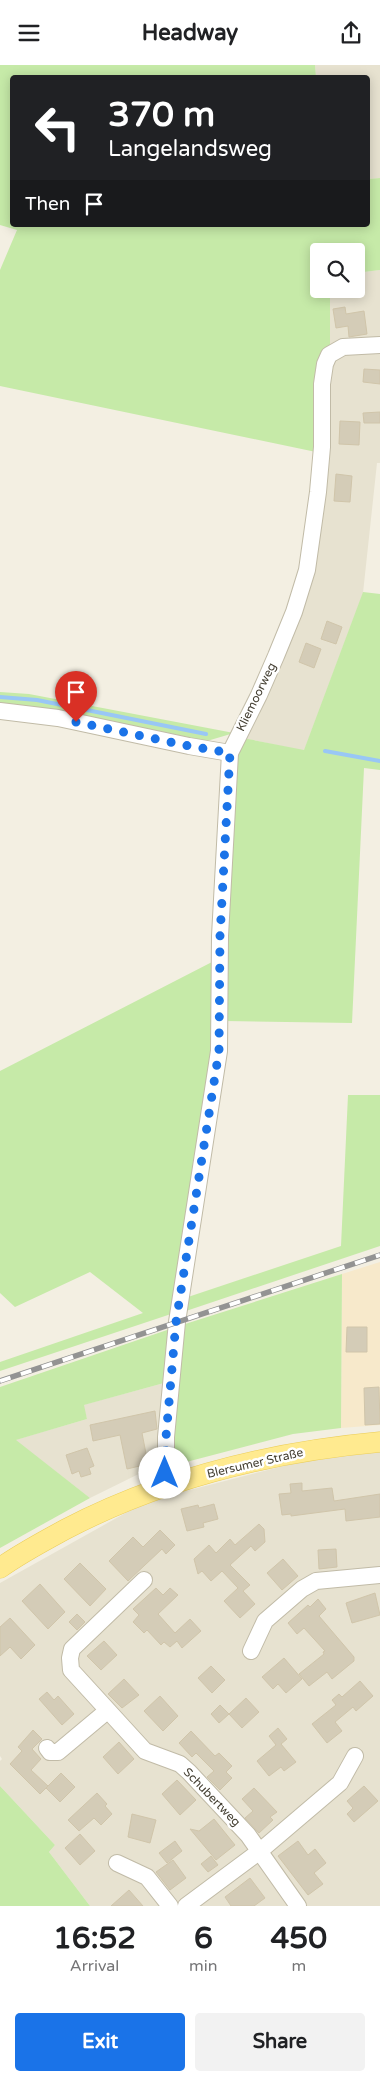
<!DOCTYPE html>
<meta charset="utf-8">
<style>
body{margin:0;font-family:"Varela Round",sans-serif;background:#f2f2f2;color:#202124;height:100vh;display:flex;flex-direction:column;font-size:19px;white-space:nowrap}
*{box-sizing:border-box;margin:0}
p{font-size:16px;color:#757577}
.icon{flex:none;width:28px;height:28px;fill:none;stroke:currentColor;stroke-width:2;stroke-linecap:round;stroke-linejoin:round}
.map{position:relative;height:1841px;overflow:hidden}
.sheet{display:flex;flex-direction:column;background:#fff;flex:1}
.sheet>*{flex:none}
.hud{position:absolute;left:10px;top:10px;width:360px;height:152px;border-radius:5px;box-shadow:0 2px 12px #0003;background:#202124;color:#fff;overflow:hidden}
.buttons{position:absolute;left:310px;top:178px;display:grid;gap:10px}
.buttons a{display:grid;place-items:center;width:55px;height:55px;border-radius:5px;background:#fff;box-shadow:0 2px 12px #0003;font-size:25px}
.pin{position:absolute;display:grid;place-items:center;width:42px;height:42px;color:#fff;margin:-51px -21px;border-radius:50% 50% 50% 0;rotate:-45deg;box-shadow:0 0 5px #0007}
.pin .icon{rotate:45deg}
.me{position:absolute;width:55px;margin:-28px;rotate:0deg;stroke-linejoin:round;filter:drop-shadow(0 0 4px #0008)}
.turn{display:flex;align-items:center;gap:18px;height:105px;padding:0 15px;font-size:22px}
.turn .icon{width:65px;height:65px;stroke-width:2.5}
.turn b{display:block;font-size:35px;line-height:42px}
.then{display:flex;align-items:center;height:48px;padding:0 15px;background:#0003;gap:10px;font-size:19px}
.eta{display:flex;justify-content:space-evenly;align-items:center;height:85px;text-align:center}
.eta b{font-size:30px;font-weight:700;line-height:35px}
.cta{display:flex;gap:10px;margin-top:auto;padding:10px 15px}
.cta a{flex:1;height:58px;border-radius:5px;background:#1a73e8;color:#fff;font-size:20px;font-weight:700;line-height:58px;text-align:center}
.cta a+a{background:#f2f2f2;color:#202124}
header{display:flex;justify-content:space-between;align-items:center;height:65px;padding:0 15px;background:#fff;font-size:22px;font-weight:700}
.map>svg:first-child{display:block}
.residential{fill:#e7e2d0}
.commercial{fill:#f7e9cb}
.green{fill:#c6eaa8}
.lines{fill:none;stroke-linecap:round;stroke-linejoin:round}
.stream{stroke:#99c7f5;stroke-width:4}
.building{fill:#d4ccb7;stroke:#d0c5aa}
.minor-casing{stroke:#c1bba7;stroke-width:18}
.major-casing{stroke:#ebcd58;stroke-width:21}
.minor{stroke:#fff;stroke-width:16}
.major{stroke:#ffea8f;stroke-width:20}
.rail-casing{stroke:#939393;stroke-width:5.5}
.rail{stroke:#fff;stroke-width:4;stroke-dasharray:11;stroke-linecap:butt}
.route{stroke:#1a73e8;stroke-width:9;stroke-dasharray:0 16.2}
.labels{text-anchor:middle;stroke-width:5;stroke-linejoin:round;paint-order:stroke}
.street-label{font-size:12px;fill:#443f32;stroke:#fff}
</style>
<header><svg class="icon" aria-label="menu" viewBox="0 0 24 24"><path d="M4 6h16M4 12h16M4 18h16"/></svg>Headway<svg class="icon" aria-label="share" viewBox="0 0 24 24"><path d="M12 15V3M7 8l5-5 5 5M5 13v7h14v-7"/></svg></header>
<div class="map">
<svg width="380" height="1841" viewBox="0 0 380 1841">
<rect width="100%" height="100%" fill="#f3efe2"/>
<g class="residential">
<polygon points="315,0 380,0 380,113 368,114 368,12 316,12"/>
<polygon points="380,205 380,398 377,398 363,528 304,686 243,673 309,520 323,449 330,320 330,229 333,224 356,224 356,208"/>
<polygon points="164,1318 157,1400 90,1433 15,1375 87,1354 83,1340"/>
<polygon points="380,1387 380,1841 90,1841 49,1787 55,1780 0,1721 0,1696 2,1694 0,1691 0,1518 147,1436 307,1395"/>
</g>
<polygon class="commercial" points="380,1197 380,1360 341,1363 342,1209"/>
<g class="green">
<polygon points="0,0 315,0 316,12 12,12 12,160 368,160 368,114 380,113 380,205 356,208 356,186 319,186 319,224 333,224 330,229 330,283 316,387 0,321 0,205 17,165 0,160"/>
<polygon points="363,527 380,529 380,705 364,703 352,958 225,956 226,872 237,692 243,673 304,685"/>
<polygon points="0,627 29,629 234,668 207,676 57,645 19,640 0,639"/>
<polygon points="212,897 211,991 171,1249 0,1306 0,1297 143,1248 90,1207 15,1242 0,1228 0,1006"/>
<polygon points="348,1030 380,1030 380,1181 183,1247 185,1233 341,1181"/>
<polygon points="342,1209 341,1363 293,1369 171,1401 182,1260"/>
<polygon points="170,1264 164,1318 84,1340 87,1354 16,1375 90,1433 0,1483 0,1322"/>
<polygon points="0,1721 55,1780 49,1787 90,1841 0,1841"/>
</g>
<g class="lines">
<g class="stream">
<polyline points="0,632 37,635 206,669"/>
<polyline points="325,686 380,696"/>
</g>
</g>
<g class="building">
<polygon points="345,242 346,249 364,246 367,269 349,272 348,261 336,263 333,244"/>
<polygon points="364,304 380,305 380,319 363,317"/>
<polygon points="380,347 380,358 364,358 363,348"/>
<polygon points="340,356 360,357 359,380 339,379"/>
<polygon points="336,409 352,411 350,437 334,436"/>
<polygon points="327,556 342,562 336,579 321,574"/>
<polygon points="306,578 321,584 314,603 299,597"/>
<polygon points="347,1262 367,1262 367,1287 346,1287"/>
<polygon points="379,1322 380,1359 365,1360 364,1323"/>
<polygon points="155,1346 157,1364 142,1368 148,1399 127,1404 120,1370 93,1376 90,1360"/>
<polygon points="87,1383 94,1401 89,1403 91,1409 81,1412 79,1406 72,1409 66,1390"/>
<polygon points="302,1418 302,1426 332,1423 334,1436 380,1429 380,1452 346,1456 345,1444 291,1451 291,1449 282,1450 279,1429 291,1428 290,1419"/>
<polygon points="214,1439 218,1454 203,1458 204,1462 187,1466 181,1444 198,1440 199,1443"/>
<polygon points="259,1459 264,1464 265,1477 255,1486 251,1481 230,1500 250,1520 243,1526 255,1539 240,1553 224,1536 238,1523 222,1506 211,1516 202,1506 198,1509 194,1494 209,1480 216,1488 230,1474 235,1480"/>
<polygon points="160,1465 175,1480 166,1489 162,1484 128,1516 109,1496 133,1472 143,1482"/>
<polygon points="336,1484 337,1502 319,1504 318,1485"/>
<polygon points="283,1494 298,1511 282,1525 267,1508"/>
<polygon points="80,1498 106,1524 90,1541 64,1514"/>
<polygon points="40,1519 65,1547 48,1564 22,1536"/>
<polygon points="156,1523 163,1530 170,1523 178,1530 158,1549 175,1568 190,1554 201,1566 182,1583 177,1576 170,1582 164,1577 161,1580 147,1565 144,1568 133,1557 139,1550 133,1544"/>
<polygon points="375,1528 380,1550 352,1558 346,1538"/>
<polygon points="318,1534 326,1544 319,1551 354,1592 354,1596 332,1614 327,1607 309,1621 299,1609 324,1589 323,1587 325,1586 304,1563 297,1569 288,1558 308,1540 310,1542"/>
<polygon points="77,1549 85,1557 77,1565 69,1557"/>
<polygon points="10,1553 35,1580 21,1594 10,1582 0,1591 0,1562"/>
<polygon points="104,1576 117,1590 101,1605 87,1591"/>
<polygon points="284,1593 302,1614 286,1628 278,1619 273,1624 262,1612"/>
<polygon points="211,1601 225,1615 212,1628 198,1613"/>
<polygon points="124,1614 139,1630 122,1643 108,1629"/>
<polygon points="360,1616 373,1631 356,1646 353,1642 335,1657 342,1666 327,1678 312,1659 336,1640 332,1635 339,1629 342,1632"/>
<polygon points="47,1627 54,1635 58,1631 74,1649 62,1660 39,1634"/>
<polygon points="160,1631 178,1651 163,1666 144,1646"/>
<polygon points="246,1633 259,1647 242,1663 229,1649"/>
<polygon points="220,1640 229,1649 219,1658 211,1649"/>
<polygon points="278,1663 287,1674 281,1679 296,1697 284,1706 281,1702 269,1711 257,1696 276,1680 269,1671"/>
<polygon points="33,1665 42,1674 32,1684 41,1694 31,1705 48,1721 40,1729 10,1699 22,1686 18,1682"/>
<polygon points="191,1666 215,1691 219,1688 232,1701 226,1707 232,1713 220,1725 207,1712 214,1706 196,1688 192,1692 179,1678"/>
<polygon points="119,1677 134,1694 118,1709 103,1692"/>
<polygon points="61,1708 75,1722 60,1737 46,1723"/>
<polygon points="177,1715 196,1735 180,1750 162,1729"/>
<polygon points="364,1721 378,1736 354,1757 347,1749 353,1743 347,1736"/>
<polygon points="254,1723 277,1747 270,1752 273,1755 259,1768 245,1753 253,1746 242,1734"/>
<polygon points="97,1728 107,1739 105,1741 112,1749 101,1760 94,1753 79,1766 68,1755"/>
<polygon points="132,1749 156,1755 150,1778 128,1772"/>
<polygon points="214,1754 235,1780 216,1795 190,1764 199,1766"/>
<polygon points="80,1769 95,1786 80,1800 65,1783"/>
<polygon points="175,1776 182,1786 167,1798 159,1788"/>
<polygon points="298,1776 308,1790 315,1784 326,1798 314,1808 323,1819 308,1830 278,1791"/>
<polygon points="211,1791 218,1800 208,1807 201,1799"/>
<polygon points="173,1795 186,1813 170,1825 156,1807"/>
<polygon points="250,1813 265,1833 254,1841 231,1841 225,1832"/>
<polygon points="129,1825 143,1841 111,1841"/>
</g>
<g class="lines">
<g class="minor-casing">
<g id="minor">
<polyline points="0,646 58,653 189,681 230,688"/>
<polyline points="166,1420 166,1372 177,1257 219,986 220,871 230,688 259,630 276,591 294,547 307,505 318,427 322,382 322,319 325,299 329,290 343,282 380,280"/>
<polyline points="144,1515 72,1584 70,1593 71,1605 145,1686 180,1699 189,1707 248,1770 298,1841"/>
<polyline points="251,1586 265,1556 302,1524 316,1516 380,1510"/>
<polyline points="47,1683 50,1687 58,1687 107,1646"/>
<polyline points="117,1798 147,1812 170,1841"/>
<polyline points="186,1841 260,1786 340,1718 355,1691"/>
</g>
</g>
<g class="major-casing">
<path id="major" d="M0,1503C21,1488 44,1476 66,1464C164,1413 270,1387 380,1377"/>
</g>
<use href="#minor" class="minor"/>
<use href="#major" class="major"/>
<g class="rail-casing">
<polyline id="rail" points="0,1316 380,1190"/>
</g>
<use href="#rail" class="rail"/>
</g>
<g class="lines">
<polyline class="route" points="76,657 189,681 230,688 220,871 219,986 176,1257 166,1372 165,1408"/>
</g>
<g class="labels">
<g class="street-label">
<text transform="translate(256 632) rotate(-64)" y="4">Kliemoorweg</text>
<text transform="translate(255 1398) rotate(-13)" y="4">Blersumer Straße</text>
<text transform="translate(212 1732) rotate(46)" y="4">Schubertweg</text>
</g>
</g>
</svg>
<div class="buttons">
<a><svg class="icon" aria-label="search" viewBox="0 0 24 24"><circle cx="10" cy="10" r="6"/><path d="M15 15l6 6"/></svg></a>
</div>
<div class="pin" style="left:76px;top:657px;background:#d93025"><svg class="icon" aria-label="arrive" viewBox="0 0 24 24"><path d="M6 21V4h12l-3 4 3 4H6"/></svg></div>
<svg class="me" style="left:165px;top:1408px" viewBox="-20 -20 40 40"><circle r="19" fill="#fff"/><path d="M0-13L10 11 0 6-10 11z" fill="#1a73e8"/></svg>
<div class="hud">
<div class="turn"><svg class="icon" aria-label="left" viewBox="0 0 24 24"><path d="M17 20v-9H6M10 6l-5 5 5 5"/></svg><div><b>370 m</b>Langelandsweg</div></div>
<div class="then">Then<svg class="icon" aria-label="arrive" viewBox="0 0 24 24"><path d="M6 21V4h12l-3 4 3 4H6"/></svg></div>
</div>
</div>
<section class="sheet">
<div class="eta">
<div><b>16:52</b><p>Arrival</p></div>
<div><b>6</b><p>min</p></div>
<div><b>450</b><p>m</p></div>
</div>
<div class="cta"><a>Exit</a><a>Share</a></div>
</section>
